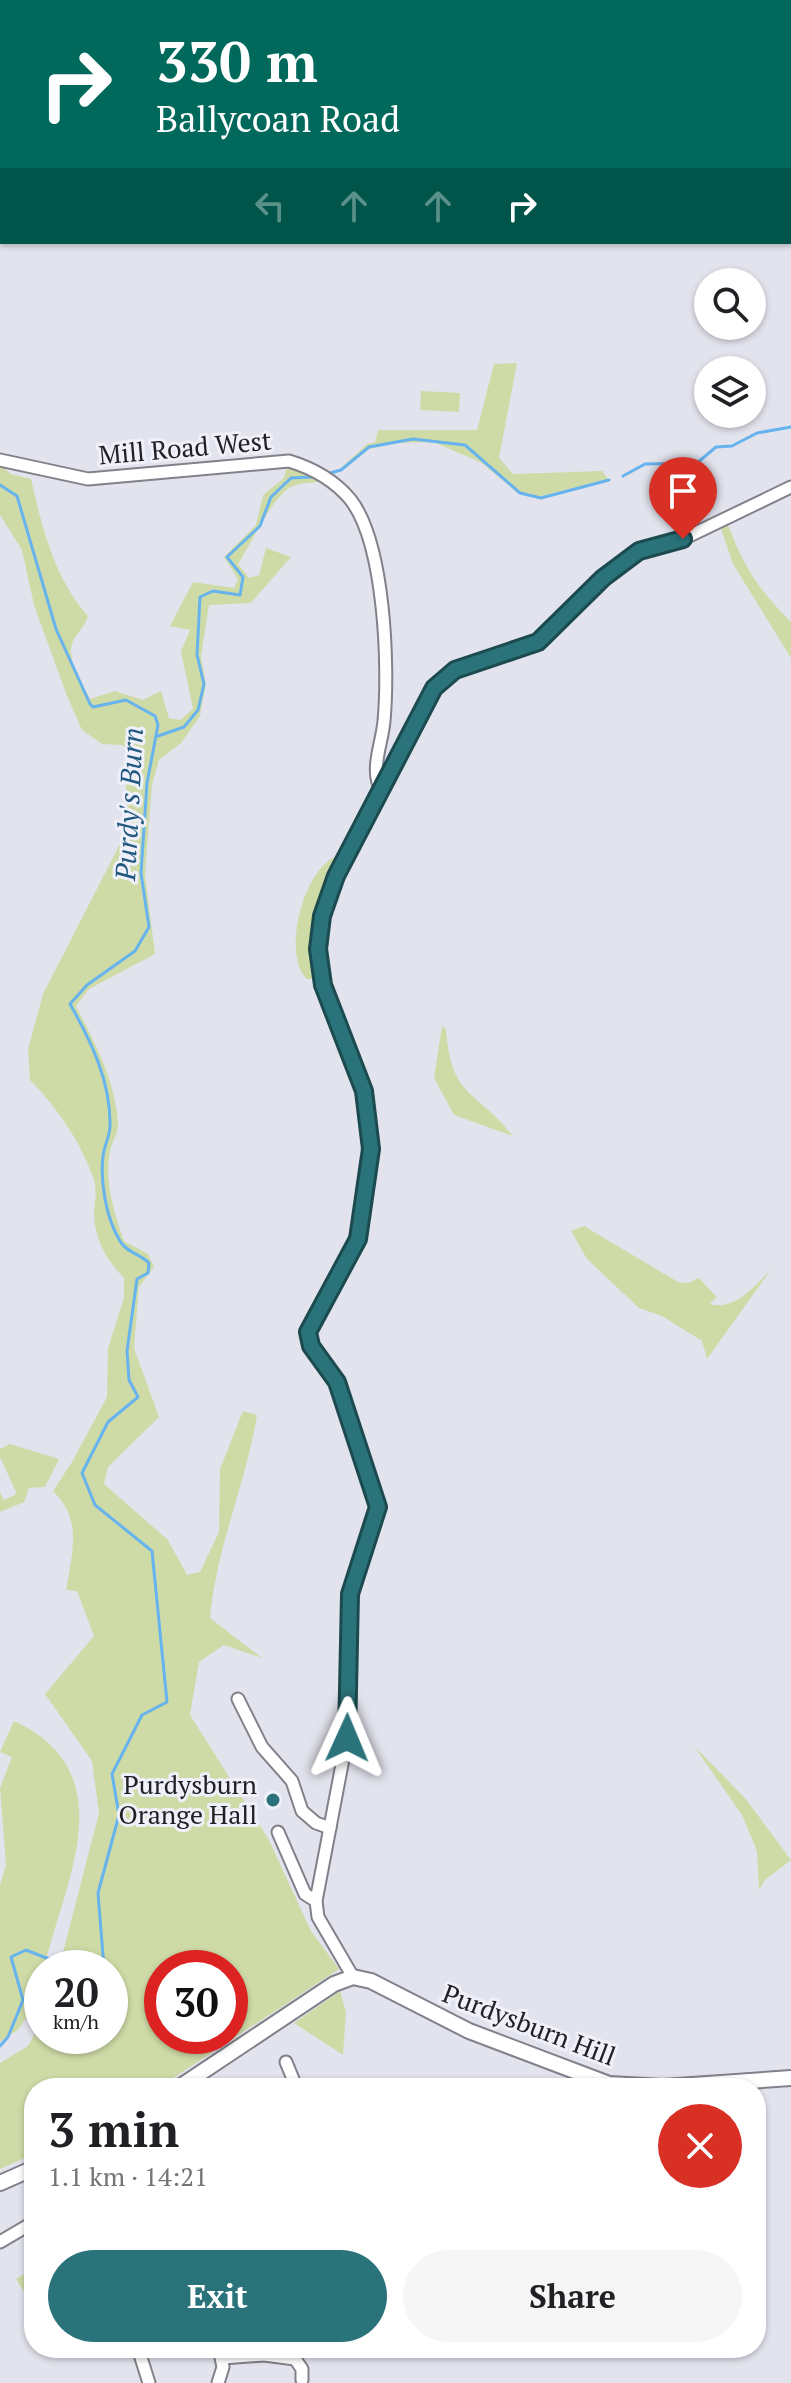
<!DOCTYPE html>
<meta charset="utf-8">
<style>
body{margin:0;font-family:"PT Serif",serif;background:#f6f6f6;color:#202124;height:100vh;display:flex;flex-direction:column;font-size:30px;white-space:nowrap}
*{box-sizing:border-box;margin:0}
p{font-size:26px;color:#757577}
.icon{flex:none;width:44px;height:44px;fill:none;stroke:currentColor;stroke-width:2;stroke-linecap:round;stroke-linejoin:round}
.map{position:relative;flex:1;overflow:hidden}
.drawer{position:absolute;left:24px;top:2078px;width:742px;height:280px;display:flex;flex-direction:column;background:#fff;border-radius:32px;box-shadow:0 2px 6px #0004}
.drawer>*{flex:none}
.guide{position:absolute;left:0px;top:0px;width:792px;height:244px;box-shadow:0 2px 6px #0004;background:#00695c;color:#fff;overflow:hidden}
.buttons{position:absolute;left:694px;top:268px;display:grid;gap:16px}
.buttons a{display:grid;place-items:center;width:72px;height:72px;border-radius:50%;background:#fff;box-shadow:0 2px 6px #0004;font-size:40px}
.speed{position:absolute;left:24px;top:1950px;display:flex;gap:16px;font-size:40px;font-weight:700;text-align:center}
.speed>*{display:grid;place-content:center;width:104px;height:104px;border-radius:50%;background:#fff;box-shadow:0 2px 6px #0004;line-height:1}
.speed small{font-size:20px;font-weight:400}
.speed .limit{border:12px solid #d22;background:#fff;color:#111}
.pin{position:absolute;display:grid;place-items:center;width:68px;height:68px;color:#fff;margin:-82px -34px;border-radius:50% 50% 50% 0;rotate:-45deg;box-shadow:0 0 8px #0007}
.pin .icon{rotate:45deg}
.me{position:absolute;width:88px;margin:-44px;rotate:1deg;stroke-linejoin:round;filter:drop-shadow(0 0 6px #0008)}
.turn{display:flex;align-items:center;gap:28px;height:168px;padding:0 24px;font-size:36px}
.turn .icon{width:104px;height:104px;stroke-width:2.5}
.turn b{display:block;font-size:56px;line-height:68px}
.lanes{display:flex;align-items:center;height:76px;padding:0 24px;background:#0003;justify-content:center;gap:40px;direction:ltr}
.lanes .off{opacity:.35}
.round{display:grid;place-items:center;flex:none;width:84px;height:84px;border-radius:42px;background:#f6f6f6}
.head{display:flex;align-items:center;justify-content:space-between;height:136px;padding:0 24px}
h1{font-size:48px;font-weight:700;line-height:60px}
.button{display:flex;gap:16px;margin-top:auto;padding:16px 24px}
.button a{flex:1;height:92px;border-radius:48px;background:#2a737a;color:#fff;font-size:32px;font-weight:700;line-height:92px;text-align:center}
.button a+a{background:#f6f6f6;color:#202124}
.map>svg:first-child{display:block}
.green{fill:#cfdba7;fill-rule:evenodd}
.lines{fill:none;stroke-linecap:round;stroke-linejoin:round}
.stream{stroke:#66b3ed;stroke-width:3}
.minor-casing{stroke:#81818b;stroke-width:15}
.major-casing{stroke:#81818b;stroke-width:18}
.minor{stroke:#fff;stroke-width:11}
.major{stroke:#fff;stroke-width:14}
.route-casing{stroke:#1b4b4f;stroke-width:20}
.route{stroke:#2a737a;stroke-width:14}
.poi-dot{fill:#2a737a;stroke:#f0f0fb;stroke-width:3}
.labels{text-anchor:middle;stroke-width:6;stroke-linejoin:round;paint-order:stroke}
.street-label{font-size:26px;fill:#201f23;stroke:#f0f0fb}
.poi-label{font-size:26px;fill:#201f23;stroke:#f0f0fb;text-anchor:end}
.water-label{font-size:28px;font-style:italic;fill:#21597f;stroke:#f0f0fb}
</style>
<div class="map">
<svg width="791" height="2383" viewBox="0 0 791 2383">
<rect width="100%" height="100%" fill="#e3e3ee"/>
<g class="green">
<polygon points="310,0 443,0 444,2 311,2"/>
<polygon points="517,363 499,458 513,474 602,471 608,479 534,498 519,494 482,463 433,442 398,443 369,449 332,476 367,444 375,442 378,430 477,430 494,364"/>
<polygon points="421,391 460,393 459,412 420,410"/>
<path d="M0,465L11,474L31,479C42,527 54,578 88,616C85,628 75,633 72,644C67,661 83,684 90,699L115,691L143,700L161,691L169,718L180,720L193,709L181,651L190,630L170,626L193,582L234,588L238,579L224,557L256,525L263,495L284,478L287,466L322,481C313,483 299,483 291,487C272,497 251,544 238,564L249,578L259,575L266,548L291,557L251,603L209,605L201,657L206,684L200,716L181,743L159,760L152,785L145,874L155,954L89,989L76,1006C95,1043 115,1080 118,1122C119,1132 112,1141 110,1151C104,1182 114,1212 124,1241L148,1254L154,1267L139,1287L134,1348L159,1417L108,1467L104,1484L168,1540L187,1575L200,1572L219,1532L220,1469L243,1411L257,1415C246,1484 216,1548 210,1618L262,1658L224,1645L199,1662L190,1715L269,1840L311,1931L339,1969L158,2088H34V2154L0,2169V2063L28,2046L42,2020V2036H110V1968H59L99,1813L92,1761L45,1694L94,1636L77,1591L66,1590C72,1553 83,1520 53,1491L72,1462L107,1397L108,1348L124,1298V1278C106,1260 94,1238 94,1212C95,1202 97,1190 94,1180C82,1144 57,1107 30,1080L28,1049L43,994L121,842L129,755L123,745L102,744L82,730L67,696L34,605L22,550L0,515ZM162,1968H230V2036H162Z"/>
<path d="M728,525C744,567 759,590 791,622V658L733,564L721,529Z"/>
<path d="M340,855C318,896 308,932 312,979H307C281,954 304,864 340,855Z"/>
<path d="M442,1026L446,1029C451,1099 476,1089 513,1136L454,1115L434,1078Z"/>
<path d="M584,1226L678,1282L688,1283L699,1278L717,1297L710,1304C735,1311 753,1287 770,1271L707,1359L702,1341L662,1316L639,1308L587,1259L571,1231Z"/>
<polygon points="10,1444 59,1459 45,1487 29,1488 24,1502 0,1512 0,1492 4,1500 17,1494 0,1457 0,1449"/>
<path d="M14,1721C112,1766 77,1856 53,1935C45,1960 36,2008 20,2027C15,2033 6,2037 0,2042V1885L6,1865L0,1788L12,1757L0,1752Z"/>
<polygon points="694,1746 745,1798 791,1860 765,1880 759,1890 757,1851 742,1815"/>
<polygon points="340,1991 346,2012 343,2055 294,2023"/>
<polygon points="34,2268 34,2288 25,2293 16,2279"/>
</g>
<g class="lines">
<g class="stream">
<polyline points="330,473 341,470 369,447 413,439 465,445 520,493 541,498 609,480"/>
<polyline points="623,476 645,464 697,463 716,447 732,446 757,433 791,427"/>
<path d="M0,485L17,496L56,629L90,704L93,707L126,700L155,716L158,725L147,783L141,873L149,927L135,951L87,985L70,1004C91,1041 111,1082 110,1126C110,1136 104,1146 103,1156C100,1182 106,1218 120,1241C126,1252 140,1254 149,1263L148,1273L137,1279L127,1351L129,1380L138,1397L108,1422L82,1473L95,1505L152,1551L167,1702L142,1715L112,1774L119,1815L98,1893L104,1968"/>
<polyline points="158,736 184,727 198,710 204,684 197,655 200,597 213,591 240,595 243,577 227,557 260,526 271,497 291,478 312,477"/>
<polyline points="56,1961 67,1968"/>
<polyline points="110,1976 110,1984"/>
<polyline points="0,2046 8,2037 23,2000 11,1957 26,1950 49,1959"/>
</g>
<g class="minor-casing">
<g id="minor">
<path d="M0,460L88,479L289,461C312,468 334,480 350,499C385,543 389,667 384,721C382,745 369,770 382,792"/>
<polyline points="238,1699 262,1747 292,1781 302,1811 316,1823 330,1828"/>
<polyline points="278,1832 305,1894 316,1901"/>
<polyline points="353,1977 318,1917 316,1901 347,1738 350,1594 378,1507 337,1382 311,1346 308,1332 358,1239 371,1149 364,1091 323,985 318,949 322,916 336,876 367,821 410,729 434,688 455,670 538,642 603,578 639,551 683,539 791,487"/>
<polyline points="286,2062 293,2079 292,2088"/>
<polyline points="195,2077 204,2088"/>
<polyline points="0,2242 34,2222"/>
<polyline points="138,2348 149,2383"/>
<polyline points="223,2358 264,2355 295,2359 302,2369 302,2380"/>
<polyline points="218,2383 223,2367 219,2348"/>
</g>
</g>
<g class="major-casing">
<g id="major">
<polyline points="178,2088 334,1984 353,1977 371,1981 469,2031 609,2084 663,2087 791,2078"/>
<polyline points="0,2183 34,2168"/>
</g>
</g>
<use href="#minor" class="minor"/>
<use href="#major" class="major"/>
</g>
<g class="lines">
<g class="route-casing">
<polyline id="route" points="347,1738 350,1594 378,1507 337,1382 311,1346 308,1332 358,1239 371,1149 364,1091 323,985 318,949 322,916 336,876 434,688 455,670 538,642 603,578 639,551 683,539"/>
</g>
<use href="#route" class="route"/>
</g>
<circle class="poi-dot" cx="273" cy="1800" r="8"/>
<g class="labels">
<g class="street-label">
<text transform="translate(185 448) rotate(-5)" y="9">Mill Road West</text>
<text transform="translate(529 2025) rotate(21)" y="9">Purdysburn Hill</text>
</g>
<g class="poi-label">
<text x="257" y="1794">Purdysburn<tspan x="257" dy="30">Orange Hall</tspan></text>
</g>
<g class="water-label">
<text transform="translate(129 804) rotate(-87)" y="10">Purdy's Burn</text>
</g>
</g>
</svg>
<div class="buttons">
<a><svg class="icon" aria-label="search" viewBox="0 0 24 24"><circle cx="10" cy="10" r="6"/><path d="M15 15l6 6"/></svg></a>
<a><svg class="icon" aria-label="layers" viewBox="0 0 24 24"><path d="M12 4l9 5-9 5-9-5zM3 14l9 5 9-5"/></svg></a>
</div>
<div class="speed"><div>20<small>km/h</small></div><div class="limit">30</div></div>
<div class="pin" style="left:683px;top:539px;background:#d93025"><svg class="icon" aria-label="arrive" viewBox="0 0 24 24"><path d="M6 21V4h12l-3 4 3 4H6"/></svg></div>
<svg class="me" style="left:347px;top:1738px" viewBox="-20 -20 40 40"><path d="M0-17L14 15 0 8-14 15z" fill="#2a737a" stroke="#fff" stroke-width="4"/></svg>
<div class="guide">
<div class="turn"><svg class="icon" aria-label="right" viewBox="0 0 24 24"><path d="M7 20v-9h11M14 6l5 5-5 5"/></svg><div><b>330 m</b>Ballycoan Road</div></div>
<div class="lanes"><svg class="icon off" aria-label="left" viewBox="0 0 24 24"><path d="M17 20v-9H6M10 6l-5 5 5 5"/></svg><svg class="icon off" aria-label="ahead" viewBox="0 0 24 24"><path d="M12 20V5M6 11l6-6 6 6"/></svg><svg class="icon off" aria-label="ahead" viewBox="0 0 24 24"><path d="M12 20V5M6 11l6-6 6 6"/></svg><svg class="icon" aria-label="right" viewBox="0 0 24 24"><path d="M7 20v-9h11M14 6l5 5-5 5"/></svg></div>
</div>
<section class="drawer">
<div class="head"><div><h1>3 min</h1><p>1.1 km · 14:21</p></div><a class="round" style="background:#d93025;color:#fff"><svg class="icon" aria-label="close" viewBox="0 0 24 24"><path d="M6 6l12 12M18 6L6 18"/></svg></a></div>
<div class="button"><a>Exit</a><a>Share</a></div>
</section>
</div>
